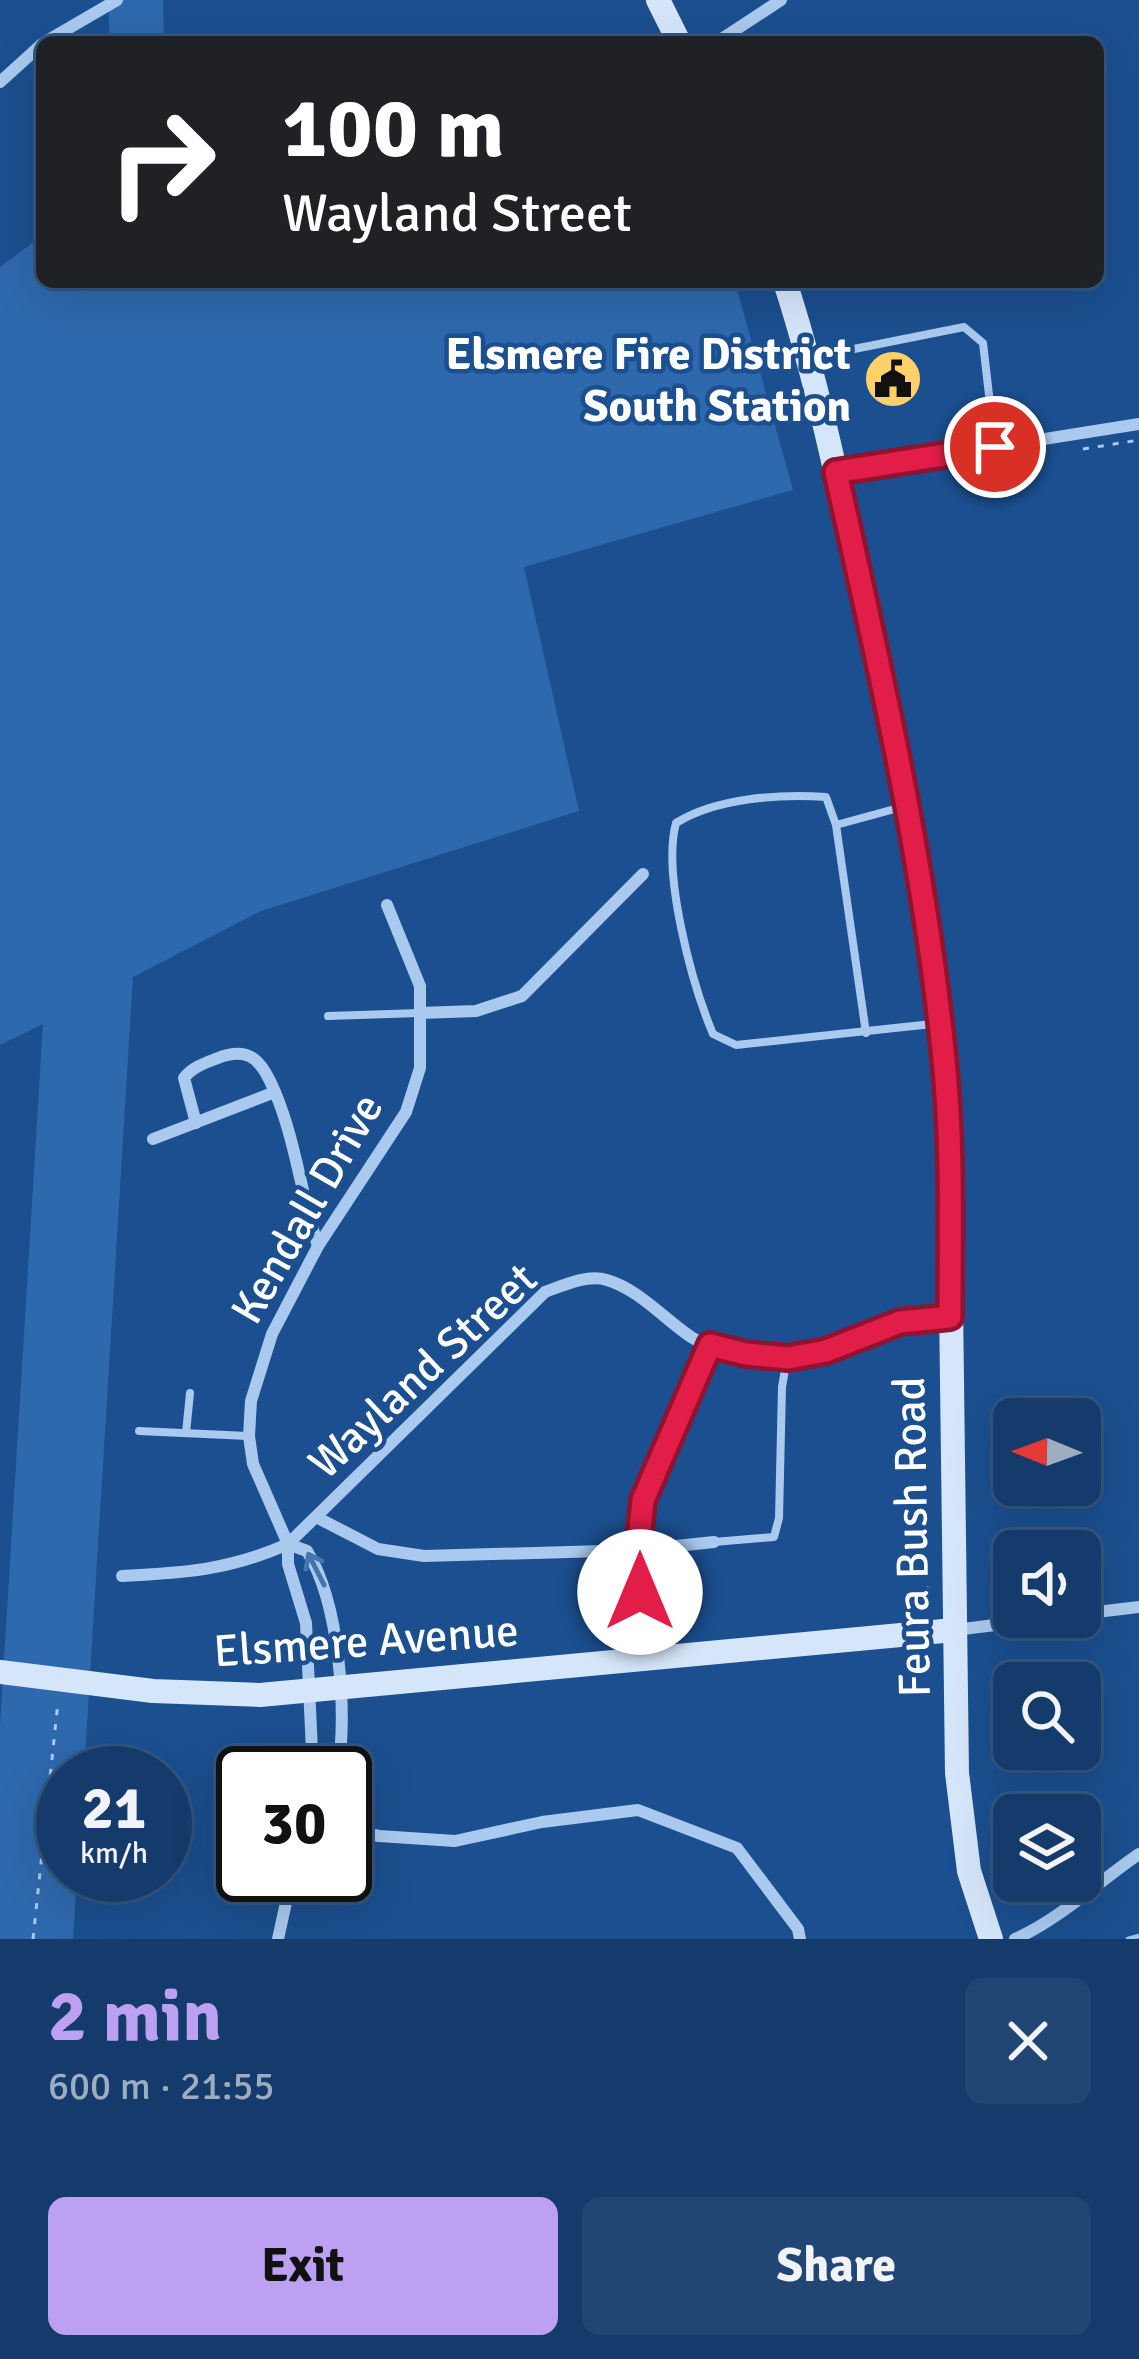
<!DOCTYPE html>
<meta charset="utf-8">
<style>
body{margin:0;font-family:Signika,sans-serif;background:#214673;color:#f1f3f6;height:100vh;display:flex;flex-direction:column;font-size:45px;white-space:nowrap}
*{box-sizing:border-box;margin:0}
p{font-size:39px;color:#9dadc1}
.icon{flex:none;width:66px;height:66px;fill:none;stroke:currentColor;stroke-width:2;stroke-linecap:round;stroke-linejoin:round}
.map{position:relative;height:1939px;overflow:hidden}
.side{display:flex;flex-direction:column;background:#143b6b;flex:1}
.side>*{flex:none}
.guide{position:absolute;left:36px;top:36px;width:1068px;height:252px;border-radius:18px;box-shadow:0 12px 48px #0002,0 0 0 3px #33557e;background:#202124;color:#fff;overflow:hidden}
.needle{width:78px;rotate:271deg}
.controls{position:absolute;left:993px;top:1398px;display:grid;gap:24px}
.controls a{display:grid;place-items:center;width:108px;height:108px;border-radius:18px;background:#143b6b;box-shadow:0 12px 48px #0002,0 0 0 3px #33557e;font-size:60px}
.speed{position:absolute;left:36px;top:1746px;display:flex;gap:24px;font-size:60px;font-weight:700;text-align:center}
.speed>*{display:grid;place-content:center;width:156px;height:156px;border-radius:50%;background:#143b6b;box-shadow:0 12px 48px #0002,0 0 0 3px #33557e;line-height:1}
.speed small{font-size:30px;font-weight:400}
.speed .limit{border:6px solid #111;border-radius:18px;background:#fff;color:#111}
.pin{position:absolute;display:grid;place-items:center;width:102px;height:102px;color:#fff;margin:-51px;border:6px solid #fff;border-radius:50%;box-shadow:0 3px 12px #0007}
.me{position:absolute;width:132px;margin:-66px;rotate:0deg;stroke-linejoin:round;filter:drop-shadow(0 0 9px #0008)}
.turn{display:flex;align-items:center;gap:42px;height:252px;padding:0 48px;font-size:54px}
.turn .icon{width:156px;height:156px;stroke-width:2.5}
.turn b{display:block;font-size:84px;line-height:102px}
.round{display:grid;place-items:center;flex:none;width:126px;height:126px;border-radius:18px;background:#214673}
.headline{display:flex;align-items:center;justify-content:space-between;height:204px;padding:0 48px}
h1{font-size:72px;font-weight:700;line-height:90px;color:#bca0f2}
.cta{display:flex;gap:24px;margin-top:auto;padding:24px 48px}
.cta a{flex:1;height:138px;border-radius:18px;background:#bca0f2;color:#111;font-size:48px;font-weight:700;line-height:138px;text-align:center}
.cta a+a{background:#214673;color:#f1f3f6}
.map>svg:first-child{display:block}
.green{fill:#2e69ad}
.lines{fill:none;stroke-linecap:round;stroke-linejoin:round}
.stream{stroke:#9cc4f0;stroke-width:4.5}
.path{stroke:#a9c9ee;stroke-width:3;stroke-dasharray:6 9;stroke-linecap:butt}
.lane{stroke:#a9c9ee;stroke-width:8}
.street{stroke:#a9c9ee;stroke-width:12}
.secondary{stroke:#d6e6fa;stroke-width:24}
.oneway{stroke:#4674ac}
.route-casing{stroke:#92132f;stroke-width:30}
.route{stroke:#e11d48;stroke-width:21}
.labels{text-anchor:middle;stroke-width:9;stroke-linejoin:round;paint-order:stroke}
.poi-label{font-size:45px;font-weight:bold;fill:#fff;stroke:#1b4f8f;text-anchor:end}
.street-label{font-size:45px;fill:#fff;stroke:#1b4f8f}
</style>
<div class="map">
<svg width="1139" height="1939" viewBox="0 0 1139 1939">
<rect width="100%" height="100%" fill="#1b4f8f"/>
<g class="green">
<polygon points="108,0 163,0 164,42 110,42"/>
<polygon points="42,236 42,282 735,282 793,490 524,567 579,811 261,911 133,977 84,1773 63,1773 63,1875 77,1875 73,1939 0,1939 0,1725 43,1024 0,1045 0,267"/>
</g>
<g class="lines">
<polyline class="stream" points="1128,1939 1139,1936"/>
<g class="path">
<polyline points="1083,449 1139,440"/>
<polyline points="918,1605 933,1579"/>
<polyline points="33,1939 58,1702"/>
</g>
<g class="lane">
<polyline points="814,357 964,327 983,343 995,447"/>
<path d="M902,807L836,825L826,797C778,794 716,798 676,823C662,874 692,984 713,1034L736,1045L932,1024"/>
<polyline points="836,825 866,1033"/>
<polyline points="328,1016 420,1013"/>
<polyline points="139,1431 248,1436"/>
<polyline points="186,1433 190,1393"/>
<polyline points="714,1542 774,1537 779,1518 782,1387 787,1358"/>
</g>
<g class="street">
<polyline points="45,42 117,0"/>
<polyline points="717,42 781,0"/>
<polyline points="0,82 42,44"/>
<polyline points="837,472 1139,424"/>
<polyline points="420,1013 476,1011 522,996 643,874"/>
<path d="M196,1123L184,1078C192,1067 205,1063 218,1058C251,1045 263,1063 275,1092"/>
<path d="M153,1139L275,1092C296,1142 301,1195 318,1246"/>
<polyline points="316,1517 378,1549 424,1556 638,1550 714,1542"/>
<path d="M288,1544L307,1551C340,1604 347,1711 338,1773"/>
<path d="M122,1576C184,1573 230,1570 288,1544L545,1292C564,1285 587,1274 607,1280C640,1290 664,1319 691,1337C705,1346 727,1350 744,1353C818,1368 877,1320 950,1317"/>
<polyline points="1080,1614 1139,1607"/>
<polyline points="955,1630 1059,1617"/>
<polyline points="643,1659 638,1550 643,1500 710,1345"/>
<polyline points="313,1773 306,1623 288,1564 288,1544 253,1464 249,1436 251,1401 272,1334 318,1246 406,1112 420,1068 420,986 387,905"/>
<polyline points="345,1829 379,1836 455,1841 542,1822 638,1810 737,1848 798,1929 800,1939"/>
<polyline points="278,1939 292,1875"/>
<path d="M1015,1939C1060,1919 1098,1882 1139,1854"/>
</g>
<g class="secondary">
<polyline points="658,0 679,42"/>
<path d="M785,282C819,387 841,496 864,603C905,786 938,958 949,1146L957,1773L969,1871L991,1939"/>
<polyline points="0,1672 153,1691 260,1695 954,1630"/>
</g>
</g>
<defs><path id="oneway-shaft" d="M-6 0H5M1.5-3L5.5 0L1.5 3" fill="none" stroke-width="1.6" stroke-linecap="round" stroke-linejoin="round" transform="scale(3)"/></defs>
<use class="oneway" href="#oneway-shaft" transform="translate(316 1569) rotate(-117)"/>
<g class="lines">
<g class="route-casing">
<path id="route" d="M640,1592L638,1550L643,1500L710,1345L746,1354L788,1358L826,1351L900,1322L950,1317C950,1228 953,1138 943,1050C923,855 879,664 836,472L995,447"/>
</g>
<use href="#route" class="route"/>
</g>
<defs>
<g id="civic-disc" transform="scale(3)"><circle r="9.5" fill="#ffd166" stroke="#1b4f8f"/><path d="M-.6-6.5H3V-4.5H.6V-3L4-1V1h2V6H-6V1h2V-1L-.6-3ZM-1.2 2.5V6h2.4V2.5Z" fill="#111"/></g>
</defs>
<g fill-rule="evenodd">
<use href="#civic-disc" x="893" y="379"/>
</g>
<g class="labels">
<g class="poi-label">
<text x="851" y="369">Elsmere Fire District<tspan x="851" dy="52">South Station</tspan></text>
</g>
<g class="street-label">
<text transform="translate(306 1208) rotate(-60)" y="16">Kendall Drive</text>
<text transform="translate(422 1370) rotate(-43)" y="16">Wayland Street</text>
<text transform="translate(911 1537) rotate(-91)" y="16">Feura Bush Road</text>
<text transform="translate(366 1640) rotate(-4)" y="16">Elsmere Avenue</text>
</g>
</g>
</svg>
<div class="controls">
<a><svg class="needle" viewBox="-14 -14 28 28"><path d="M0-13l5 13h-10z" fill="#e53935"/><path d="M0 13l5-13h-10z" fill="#9dadc1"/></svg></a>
<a><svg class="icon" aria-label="sound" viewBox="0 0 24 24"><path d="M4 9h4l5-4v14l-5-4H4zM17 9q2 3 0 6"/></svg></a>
<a><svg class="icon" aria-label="search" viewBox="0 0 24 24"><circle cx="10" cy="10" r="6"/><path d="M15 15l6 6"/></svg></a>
<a><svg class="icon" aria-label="layers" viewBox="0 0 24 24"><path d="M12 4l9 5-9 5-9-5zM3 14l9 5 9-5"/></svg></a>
</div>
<div class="speed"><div>21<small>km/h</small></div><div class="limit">30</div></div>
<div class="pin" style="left:995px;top:447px;background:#d93025"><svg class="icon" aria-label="arrive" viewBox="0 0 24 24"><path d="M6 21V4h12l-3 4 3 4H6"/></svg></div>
<svg class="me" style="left:640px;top:1592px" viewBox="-20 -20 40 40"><circle r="19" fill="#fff"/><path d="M0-13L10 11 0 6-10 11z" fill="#e11d48"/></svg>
<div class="guide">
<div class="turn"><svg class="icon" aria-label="right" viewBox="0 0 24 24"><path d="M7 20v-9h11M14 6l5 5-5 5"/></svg><div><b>100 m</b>Wayland Street</div></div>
</div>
</div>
<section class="side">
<div class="headline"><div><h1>2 min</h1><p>600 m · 21:55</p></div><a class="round"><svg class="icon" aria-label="close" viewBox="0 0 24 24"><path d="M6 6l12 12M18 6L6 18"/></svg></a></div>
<div class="cta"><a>Exit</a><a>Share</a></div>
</section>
